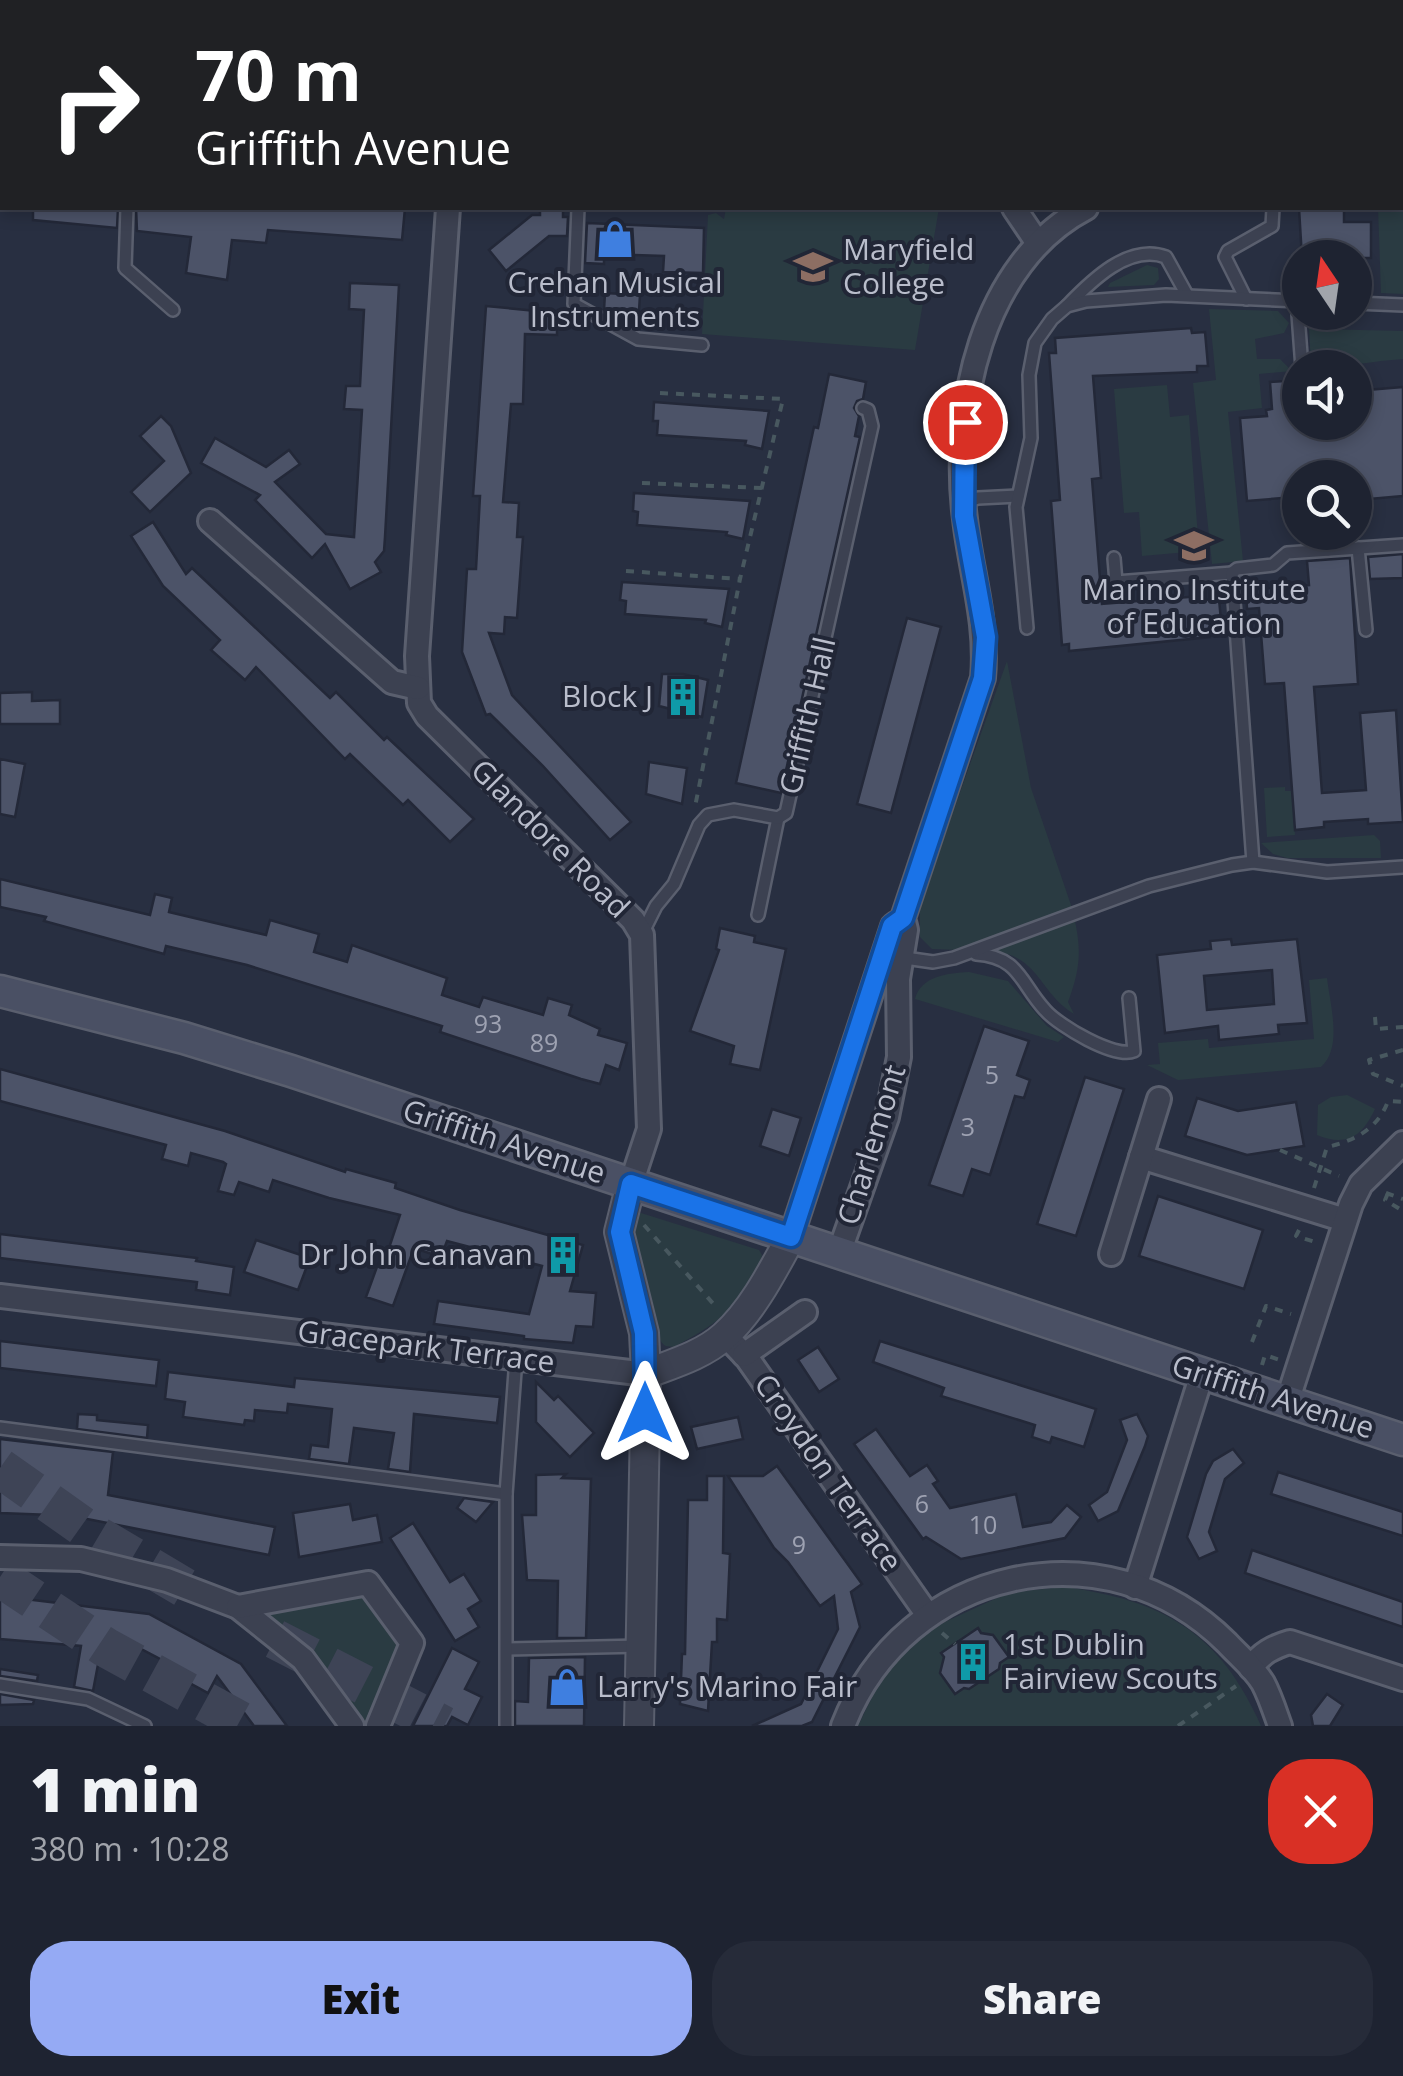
<!DOCTYPE html>
<meta charset="utf-8">
<style>
body{margin:0;font-family:"Open Sans",sans-serif;background:#262b39;color:#f1f3f6;height:100vh;display:flex;flex-direction:column;font-size:38px;white-space:nowrap}
*{box-sizing:border-box;margin:0}
p{font-size:32px;color:#a1a4ab}
.icon{flex:none;width:55px;height:55px;fill:none;stroke:currentColor;stroke-width:2;stroke-linecap:round;stroke-linejoin:round}
.map{position:relative;height:1726px;overflow:hidden}
.side{display:flex;flex-direction:column;background:#1e2331;flex:1}
.side>*{flex:none}
.guide{position:absolute;left:0px;top:0px;width:1405px;height:210px;box-shadow:0 5px 15px #0003,0 0 0 2px #3c404d;background:#202124;color:#fff;overflow:hidden}
.needle{width:65px;rotate:347deg}
.tools{position:absolute;left:1282px;top:240px;display:grid;gap:20px}
.tools a{display:grid;place-items:center;width:90px;height:90px;border-radius:50%;background:#1e2331;box-shadow:0 5px 15px #0003,0 0 0 2px #3c404d;font-size:50px}
.pin{position:absolute;display:grid;place-items:center;width:85px;height:85px;color:#fff;margin:-42px;border:5px solid #fff;border-radius:50%;box-shadow:0 2px 10px #0007}
.me{position:absolute;width:110px;margin:-55px;rotate:0deg;stroke-linejoin:round;filter:drop-shadow(0 0 8px #0008)}
.turn{display:flex;align-items:center;gap:35px;height:210px;padding:0 30px;font-size:45px}
.turn .icon{width:130px;height:130px;stroke-width:2.5}
.turn b{display:block;font-size:70px;line-height:85px}
.round{display:grid;place-items:center;flex:none;width:105px;height:105px;border-radius:40px;background:#262b39}
.head{display:flex;align-items:center;justify-content:space-between;height:170px;padding:0 30px}
h1{font-size:60px;font-weight:800;line-height:75px}
.primary-button{display:flex;gap:20px;margin-top:auto;padding:20px 30px}
.primary-button a{flex:1;height:115px;border-radius:40px;background:#95aaf4;color:#111;font-size:40px;font-weight:800;line-height:115px;text-align:center}
.primary-button a+a{background:#262b39;color:#f1f3f6}
.map>svg:first-child{display:block}
.green{fill:#2a3b42}
.building{fill:#4c5368;stroke:#232838;stroke-width:2.5;fill-rule:evenodd}
.lines{fill:none;stroke-linecap:round;stroke-linejoin:round}
.motorway-tunnel{stroke:#3e4456;stroke-width:40;stroke-dasharray:40 20;stroke-linecap:butt}
.service-casing{stroke:#5a5f6e;stroke-width:16}
.minor-casing{stroke:#5a5f6e;stroke-width:28}
.tertiary-casing{stroke:#5a5f6e;stroke-width:32}
.secondary-casing{stroke:#5a5f6e;stroke-width:35}
.path{stroke:#48585f;stroke-width:4;stroke-dasharray:8 8;stroke-linecap:butt}
.service{stroke:#3c4151;stroke-width:11}
.minor{stroke:#3c4151;stroke-width:22}
.tertiary{stroke:#3c4151;stroke-width:28}
.secondary{stroke:#4a5064;stroke-width:30}
.route-casing{stroke:#114b97;stroke-width:25}
.route{stroke:#1a73e8;stroke-width:18}
.labels{text-anchor:middle;stroke-width:8;stroke-linejoin:round;paint-order:stroke}
.number-label{font-size:25px;fill:#9ea2b2}
.poi-label{font-size:30px;fill:#b9bdcb;stroke:#212636;text-anchor:start}
.street-label{font-size:30px;fill:#b9bdcb;stroke:#212636}
</style>
<div class="map">
<svg width="1403" height="1726" viewBox="0 0 1403 1726">
<rect width="100%" height="100%" fill="#282f41"/>
<g class="green">
<polygon points="768,0 1132,0 768,2"/>
<polygon points="1372,0 1403,0 1403,294 1381,293 1378,208 1402,208 1402,2"/>
<polygon points="726,208 939,208 915,350 702,334 708,215 716,213 724,219"/>
<polygon points="1147,265 1158,268 1159,279 1154,285 1108,287 1110,283"/>
<polygon points="1209,309 1278,311 1289,323 1284,333 1255,339 1257,359 1280,359 1292,371 1259,374 1262,408 1228,412 1243,561 1212,564 1193,383 1216,380"/>
<path d="M1318,313V329L1403,331V359C1371,361 1343,368 1311,367L1309,326Z"/>
<polygon points="1167,385 1170,417 1189,415 1199,551 1142,556 1139,512 1124,513 1114,389"/>
<polygon points="1007,661 1031,788 1072,908 960,950 932,949 920,937 920,904"/>
<polygon points="1285,787 1285,791 1292,791 1295,835 1267,837 1264,788"/>
<polygon points="1374,835 1380,841 1381,858 1287,858 1273,854 1261,843"/>
<path d="M1074,917C1082,950 1080,970 1068,1002L1074,1014C1039,993 1039,955 992,951Z"/>
<path d="M969,972L1008,981L1047,1026L1064,1037L1058,1042L915,999C921,976 948,973 969,972Z"/>
<path d="M1327,978C1330,1004 1343,1048 1321,1067L1178,1080L1147,1065L1160,1064L1158,1043L1208,1039L1209,1048L1314,1039L1309,980Z"/>
<path d="M1347,1095L1375,1109C1362,1137 1346,1147 1317,1135L1318,1105L1331,1097Z"/>
<path d="M641,1213L759,1250L762,1255C750,1303 715,1325 674,1347C667,1346 665,1348 660,1340C649,1323 631,1234 634,1214Z"/>
<path d="M1065,1587C1164,1601 1219,1632 1261,1726H858L875,1691L894,1664L934,1627L1010,1592Z"/>
<path d="M365,1593L401,1642L365,1726C335,1681 303,1645 259,1612Z"/>
</g>
<g class="building">
<polygon points="33,208 118,208 117,228 33,220"/>
<polygon points="136,208 405,208 402,240 268,230 266,243 232,240 227,280 186,273 191,237 137,231"/>
<polygon points="540,208 563,208 563,217 568,217 567,236 549,236 506,271 489,250 532,215 540,215"/>
<polygon points="1299,208 1344,208 1344,222 1371,222 1371,258 1302,258"/>
<polygon points="587,223 704,228 703,273 663,272 664,256 604,254 604,264 585,263"/>
<polygon points="350,283 399,285 385,537 384,551 375,562 381,572 350,589 325,544 312,558 255,500 260,495 201,463 215,438 266,467 289,450 300,464 275,482 326,534 354,537 362,410 344,409 346,386 360,386 364,310 349,309"/>
<polygon points="605,293 640,295 638,327 604,310"/>
<polygon points="486,306 557,313 557,335 525,334 523,404 511,404 503,502 519,503 517,537 523,537 517,618 505,617 504,634 489,633 512,695 631,822 610,840 543,766 490,714 486,715 462,652 467,569 476,569 480,496 473,496"/>
<polygon points="1191,328 1192,333 1205,332 1208,366 1197,366 1197,372 1093,376 1101,478 1092,479 1102,604 1201,596 1202,600 1219,599 1222,632 1210,633 1210,637 1069,651 1069,644 1062,645 1051,501 1060,500 1049,353 1056,353 1055,338"/>
<polygon points="829,374 866,382 863,399 857,401 854,408 859,416 855,436 860,437 781,793 736,783 814,427 818,428"/>
<polygon points="1300,380 1300,422 1355,422 1355,391 1403,387 1403,496 1358,500 1355,478 1300,478 1300,493 1294,493 1295,497 1247,501 1240,418 1267,416 1266,410 1272,409 1270,382"/>
<polygon points="654,402 769,411 762,449 745,445 746,441 657,435 658,421 653,421"/>
<polygon points="161,416 171,426 191,473 150,512 131,492 164,461 140,436"/>
<polygon points="634,493 750,501 743,539 726,535 727,532 637,525 638,512 633,511"/>
<polygon points="153,522 186,574 192,568 330,698 336,692 384,740 387,737 474,819 450,842 408,800 403,805 350,754 345,759 256,667 245,680 211,650 220,640 163,586 131,536"/>
<polygon points="1403,554 1403,578 1370,579 1368,557"/>
<polygon points="1350,558 1358,684 1314,687 1322,793 1366,790 1360,713 1396,710 1403,822 1368,824 1368,819 1324,822 1324,827 1295,830 1284,683 1265,684 1259,608 1247,609 1246,590 1309,585 1307,561"/>
<polygon points="622,582 729,589 722,627 705,623 706,620 625,614 626,601 620,600"/>
<polygon points="907,618 941,627 891,813 857,804"/>
<polygon points="662,674 683,674 708,680 702,717 659,706"/>
<polygon points="32,692 32,701 60,700 60,724 0,724 0,693"/>
<polygon points="0,759 25,764 15,817 0,814"/>
<polygon points="649,762 687,768 682,804 646,794"/>
<polygon points="0,879 150,915 155,894 172,898 169,912 266,935 270,920 319,934 314,952 347,962 352,945 447,978 442,995 479,1007 483,997 543,1015 548,998 572,1005 569,1015 600,1029 598,1035 627,1043 619,1070 606,1065 600,1084 581,1079 440,1032 442,1026 247,965 166,946 164,954 44,921 46,917 0,907"/>
<polygon points="720,928 755,936 754,942 786,949 760,1070 730,1064 734,1046 690,1031 719,950 716,949"/>
<path d="M1231,939L1232,945L1297,939L1307,1023L1278,1025L1279,1034L1219,1040L1218,1026L1165,1033L1157,955L1211,949L1210,941ZM1272,970L1274,1004L1207,1010L1204,976Z"/>
<polygon points="984,1026 1029,1041 1017,1075 1030,1080 1024,1098 1015,1096 990,1175 972,1169 963,1196 929,1185"/>
<polygon points="0,1069 225,1131 345,1172 346,1169 396,1183 395,1188 460,1210 583,1245 570,1291 596,1293 593,1327 576,1326 573,1343 524,1339 524,1336 434,1324 438,1301 529,1314 542,1266 447,1241 441,1257 414,1248 393,1306 366,1297 378,1264 383,1266 400,1215 329,1198 273,1180 269,1192 239,1182 234,1195 218,1191 226,1164 223,1162 191,1153 188,1166 162,1159 166,1145 0,1101"/>
<polygon points="1085,1077 1124,1089 1076,1236 1037,1224"/>
<polygon points="1197,1098 1238,1111 1296,1102 1304,1146 1247,1155 1185,1136"/>
<polygon points="772,1109 801,1118 789,1156 760,1146"/>
<polygon points="1158,1196 1263,1230 1244,1289 1139,1256"/>
<polygon points="0,1234 197,1258 196,1261 234,1267 230,1295 196,1290 197,1282 0,1258"/>
<polygon points="256,1240 310,1258 298,1290 244,1272"/>
<polygon points="0,1341 159,1360 156,1386 0,1368"/>
<polygon points="880,1341 1096,1409 1084,1447 1052,1437 1050,1443 1032,1437 1035,1425 941,1396 944,1388 873,1362"/>
<polygon points="818,1347 839,1379 819,1392 798,1360"/>
<polygon points="168,1372 294,1387 295,1378 500,1397 497,1423 414,1414 410,1472 388,1469 394,1433 354,1428 349,1464 309,1459 311,1445 328,1447 332,1409 288,1404 287,1413 255,1410 254,1421 245,1420 244,1425 183,1417 185,1402 165,1399"/>
<polygon points="536,1382 554,1400 558,1396 594,1433 570,1457 536,1422"/>
<polygon points="78,1414 97,1415 97,1420 148,1425 147,1438 77,1429"/>
<polygon points="1137,1414 1148,1436 1145,1446 1118,1511 1098,1521 1089,1505 1107,1492 1127,1440 1120,1420"/>
<polygon points="738,1417 743,1439 697,1449 691,1427"/>
<polygon points="876,1429 910,1476 927,1465 938,1481 933,1484 950,1508 1016,1494 1023,1527 1051,1522 1067,1505 1081,1517 1065,1538 961,1559 926,1537 923,1539 854,1444"/>
<polygon points="0,1439 113,1452 108,1495 275,1527 269,1555 52,1512 52,1515 0,1513"/>
<polygon points="1233,1449 1244,1463 1225,1479 1217,1505 1209,1532 1217,1551 1199,1559 1187,1537 1206,1474 1213,1461"/>
<polygon points="777,1466 862,1584 851,1592 860,1627 812,1722 802,1726 752,1726 801,1704 838,1629 834,1596 820,1606 788,1562 774,1548 728,1476 763,1476"/>
<polygon points="1278,1472 1403,1512 1403,1536 1271,1494"/>
<polygon points="566,1474 562,1478 591,1479 586,1638 557,1638 558,1581 527,1580 522,1515 536,1515 536,1475"/>
<polygon points="707,1476 724,1476 723,1553 730,1554 727,1620 717,1619 717,1642 712,1642 708,1711 680,1704 682,1654 685,1654 688,1500 707,1500"/>
<polygon points="464,1498 493,1502 476,1522 457,1508"/>
<polygon points="350,1504 353,1520 377,1515 382,1542 299,1557 293,1513"/>
<polygon points="413,1523 450,1582 464,1574 481,1601 468,1609 479,1627 455,1641 390,1538"/>
<polygon points="1252,1550 1403,1602 1403,1627 1245,1573"/>
<polygon points="0,1596 149,1614 241,1664 287,1726 254,1726 217,1676 208,1693 175,1675 179,1669 141,1649 118,1646 117,1656 100,1654 93,1691 74,1687 81,1646 0,1639"/>
<polygon points="978,1628 981,1633 993,1635 1009,1657 1000,1663 999,1669 969,1689 964,1688 955,1694 940,1673 944,1657 941,1653"/>
<polygon points="452,1648 479,1662 465,1689 482,1697 468,1725 452,1717 447,1726 413,1726"/>
<polygon points="585,1657 584,1726 515,1726 515,1701 528,1702 529,1658"/>
<polygon points="0,1669 38,1675 37,1681 0,1676"/>
<polygon points="0,1694 34,1700 33,1704 0,1705"/>
<polygon points="1327,1694 1343,1705 1330,1726 1313,1726 1311,1715"/>
</g>
<g class="lines">
<g class="motorway-tunnel">
<polyline points="0,1468 89,1531 190,1591"/>
<polyline points="0,1577 105,1647 249,1726"/>
<polyline points="275,1639 444,1726"/>
</g>
<g class="service-casing">
<g id="service">
<polyline points="743,2 744,0"/>
<polyline points="0,4 2,4"/>
<polyline points="127,208 125,268 173,310"/>
<polyline points="578,208 574,304 638,339 702,345"/>
<polyline points="1246,299 1225,257 1228,251 1272,226 1273,208"/>
<polyline points="1297,301 1302,368"/>
<polyline points="1355,303 1403,305"/>
<path d="M1067,306C1091,281 1129,243 1166,257L1187,295"/>
<polyline points="963,503 978,498 1018,496"/>
<polyline points="1327,532 1328,550"/>
<polyline points="1358,548 1366,630"/>
<polyline points="1114,558 1116,582 1232,573"/>
<polyline points="1027,628 1016,507 1031,438 1029,375 1035,343 1052,319 1067,306 1086,301 1166,295 1300,301"/>
<polyline points="1253,862 1232,573 1237,569 1273,565 1287,553 1403,545"/>
<polyline points="758,915 778,818"/>
<polyline points="643,932 656,906 674,884 699,825 708,815 734,810 778,818 786,813 872,426 868,410 863,408"/>
<path d="M976,954C1020,957 1020,983 1045,1010C1059,1026 1115,1059 1134,1051L1129,998"/>
<polyline points="898,957 933,962 954,958 1149,886 1232,865 1253,862 1327,872 1403,867"/>
<polyline points="0,1428 506,1494"/>
<polyline points="507,1649 641,1646"/>
<polyline points="0,1685 88,1699 145,1726"/>
<polyline points="506,1726 506,1494 516,1358"/>
</g>
</g>
<g class="minor-casing">
<g id="minor">
<polyline points="1249,0 1249,2"/>
<polyline points="125,2 125,0"/>
<polyline points="333,2 335,0"/>
<polyline points="0,130 2,130"/>
<polyline points="448,208 417,656 419,703 427,716 633,920 642,935 649,1129 631,1184"/>
<polyline points="1014,208 1037,242"/>
<polyline points="210,521 392,682 418,688"/>
<polyline points="1141,1157 1345,1220"/>
<polyline points="791,1237 893,926 897,923"/>
<path d="M839,1253L887,1117L899,1057L898,979L906,930L903,918L983,678C988,622 971,573 965,519C951,409 981,263 1086,208"/>
<polyline points="1111,1254 1159,1099"/>
<polyline points="0,1296 646,1374"/>
<polyline points="725,1335 747,1358 927,1614"/>
<polyline points="744,1355 805,1312"/>
<polyline points="1287,1402 1351,1204 1361,1184 1403,1143"/>
<polyline points="0,1557 81,1559 167,1580 238,1607 303,1659 352,1726"/>
<polyline points="1135,1587 1202,1374"/>
<polyline points="238,1607 368,1583 412,1643 378,1726"/>
<path d="M1251,1668C1261,1653 1273,1647 1290,1642L1403,1679"/>
<path d="M843,1726C904,1567 1106,1522 1227,1643C1239,1656 1254,1668 1263,1683C1270,1696 1275,1712 1280,1726"/>
</g>
</g>
<g class="tertiary-casing">
<g id="tertiary">
<polyline points="631,1184 619,1232 644,1333 646,1374 639,1726"/>
<path d="M646,1374C672,1364 703,1355 724,1336C753,1310 773,1270 791,1237"/>
</g>
</g>
<g class="secondary-casing">
<polyline id="secondary" points="0,991 184,1038 291,1071 1403,1440"/>
</g>
<g class="path">
<polyline points="764,2 764,0"/>
<polyline points="660,393 783,399 740,579 695,807"/>
<polyline points="642,483 762,488"/>
<polyline points="626,571 740,579"/>
<polyline points="1375,1017 1376,1029 1403,1027"/>
<polyline points="1403,1050 1369,1060 1373,1074 1403,1086"/>
<polyline points="1280,1150 1339,1176"/>
<path d="M1314,1188L1327,1147C1354,1141 1378,1129 1388,1101L1403,1102"/>
<polyline points="1386,1193 1403,1199"/>
<polyline points="1388,1193 1385,1200 1403,1211"/>
<polyline points="644,1225 717,1308"/>
<polyline points="1299,1230 1296,1236 1315,1242"/>
<polyline points="1252,1342 1266,1306 1291,1314"/>
<polyline points="1262,1365 1265,1355 1280,1360"/>
<polyline points="942,1633 955,1644"/>
<polyline points="1178,1726 1236,1686"/>
</g>
<use href="#service" class="service"/>
<use href="#minor" class="minor"/>
<use href="#tertiary" class="tertiary"/>
<use href="#secondary" class="secondary"/>
</g>
<g class="lines">
<g class="route-casing">
<polyline id="route" points="645,1413 644,1333 620,1232 631,1184 791,1237 892,926 903,918 983,678 986,637 964,516 965,422"/>
</g>
<use href="#route" class="route"/>
</g>
<defs>
<g id="shop-bare" transform="scale(3)"><path d="M-5-2.5h2.3a2.7 3.5 0 0 1 5.4 0H5L5.5 6h-11ZM-1.5-2.5h3a1.5 2.3 0 0 0-3 0Z" fill="#3f7fe0" stroke="#212636" stroke-width="2.5" paint-order="stroke"/></g>
<g id="school-bare" transform="scale(3)"><path d="M0-5L7-2L0 1L-7-2ZM-4 1L0 2.5L4 1V4Q0 6-4 4Z" fill="#8d6e63" stroke="#212636" stroke-width="2.5" paint-order="stroke"/></g>
<g id="university-bare" transform="scale(3)"><path d="M0-5L7-2L0 1L-7-2ZM-4 1L0 2.5L4 1V4Q0 6-4 4Z" fill="#8d6e63" stroke="#212636" stroke-width="2.5" paint-order="stroke"/></g>
<g id="building-bare" transform="scale(3)"><path d="M-4-6H4V6H1V3H-1V6H-4ZM-2.5-4.3h1.7v1.8h-1.7ZM.8-4.3h1.7v1.8H.8ZM-2.5-1h1.7V.8h-1.7ZM.8-1h1.7V.8H.8Z" fill="#0f9aa8" stroke="#212636" stroke-width="2.5" paint-order="stroke"/></g>
</defs>
<g fill-rule="evenodd">
<use href="#shop-bare" x="615" y="239"/>
<use href="#school-bare" x="813" y="267"/>
<use href="#university-bare" x="1194" y="546"/>
<use href="#building-bare" x="683" y="697"/>
<use href="#building-bare" x="563" y="1255"/>
<use href="#building-bare" x="973" y="1662"/>
<use href="#shop-bare" x="567" y="1687"/>
</g>
<g class="labels">
<g class="number-label">
<text x="488" y="1033">93</text>
<text x="544" y="1052">89</text>
<text x="992" y="1084">5</text>
<text x="968" y="1136">3</text>
<text x="922" y="1513">6</text>
<text x="983" y="1534">10</text>
<text x="799" y="1554">9</text>
</g>
<g class="poi-label">
<text x="843" y="260">Maryfield<tspan x="843" dy="34">College</tspan></text>
<text x="615" y="293" text-anchor="middle">Crehan Musical<tspan x="615" dy="34">Instruments</tspan></text>
<text x="1194" y="600" text-anchor="middle">Marino Institute<tspan x="1194" dy="34">of Education</tspan></text>
<text x="653" y="707" text-anchor="end">Block J</text>
<text x="533" y="1265" text-anchor="end">Dr John Canavan</text>
<text x="1003" y="1655">1st Dublin<tspan x="1003" dy="34">Fairview Scouts</tspan></text>
<text x="597" y="1697">Larry's Marino Fair</text>
</g>
<g class="street-label">
<text transform="translate(808 716) rotate(-77)" y="10">Griffith Hall</text>
<text transform="translate(550 839) rotate(45)" y="10">Glandore Road</text>
<text transform="translate(504 1142) rotate(18)" y="10">Griffith Avenue</text>
<text transform="translate(872 1145) rotate(-73)" y="10">Charlemont</text>
<text transform="translate(426 1347) rotate(7)" y="10">Gracepark Terrace</text>
<text transform="translate(1273 1397) rotate(18)" y="10">Griffith Avenue</text>
<text transform="translate(828 1473) rotate(55)" y="10">Croydon Terrace</text>
</g>
</g>
</svg>
<div class="tools">
<a><svg class="needle" viewBox="-14 -14 28 28"><path d="M0-13l5 13h-10z" fill="#e53935"/><path d="M0 13l5-13h-10z" fill="#a1a4ab"/></svg></a>
<a><svg class="icon" aria-label="sound" viewBox="0 0 24 24"><path d="M4 9h4l5-4v14l-5-4H4zM17 9q2 3 0 6"/></svg></a>
<a><svg class="icon" aria-label="search" viewBox="0 0 24 24"><circle cx="10" cy="10" r="6"/><path d="M15 15l6 6"/></svg></a>
</div>
<div class="pin" style="left:965px;top:422px;background:#d93025"><svg class="icon" aria-label="arrive" viewBox="0 0 24 24"><path d="M6 21V4h12l-3 4 3 4H6"/></svg></div>
<svg class="me" style="left:645px;top:1413px" viewBox="-20 -20 40 40"><path d="M0-17L14 15 0 8-14 15z" fill="#1a73e8" stroke="#fff" stroke-width="4"/></svg>
<div class="guide">
<div class="turn"><svg class="icon" aria-label="right" viewBox="0 0 24 24"><path d="M7 20v-9h11M14 6l5 5-5 5"/></svg><div><b>70 m</b>Griffith Avenue</div></div>
</div>
</div>
<section class="side">
<div class="head"><div><h1>1 min</h1><p>380 m · 10:28</p></div><a class="round" style="background:#d93025;color:#fff"><svg class="icon" aria-label="close" viewBox="0 0 24 24"><path d="M6 6l12 12M18 6L6 18"/></svg></a></div>
<div class="primary-button"><a>Exit</a><a>Share</a></div>
</section>
